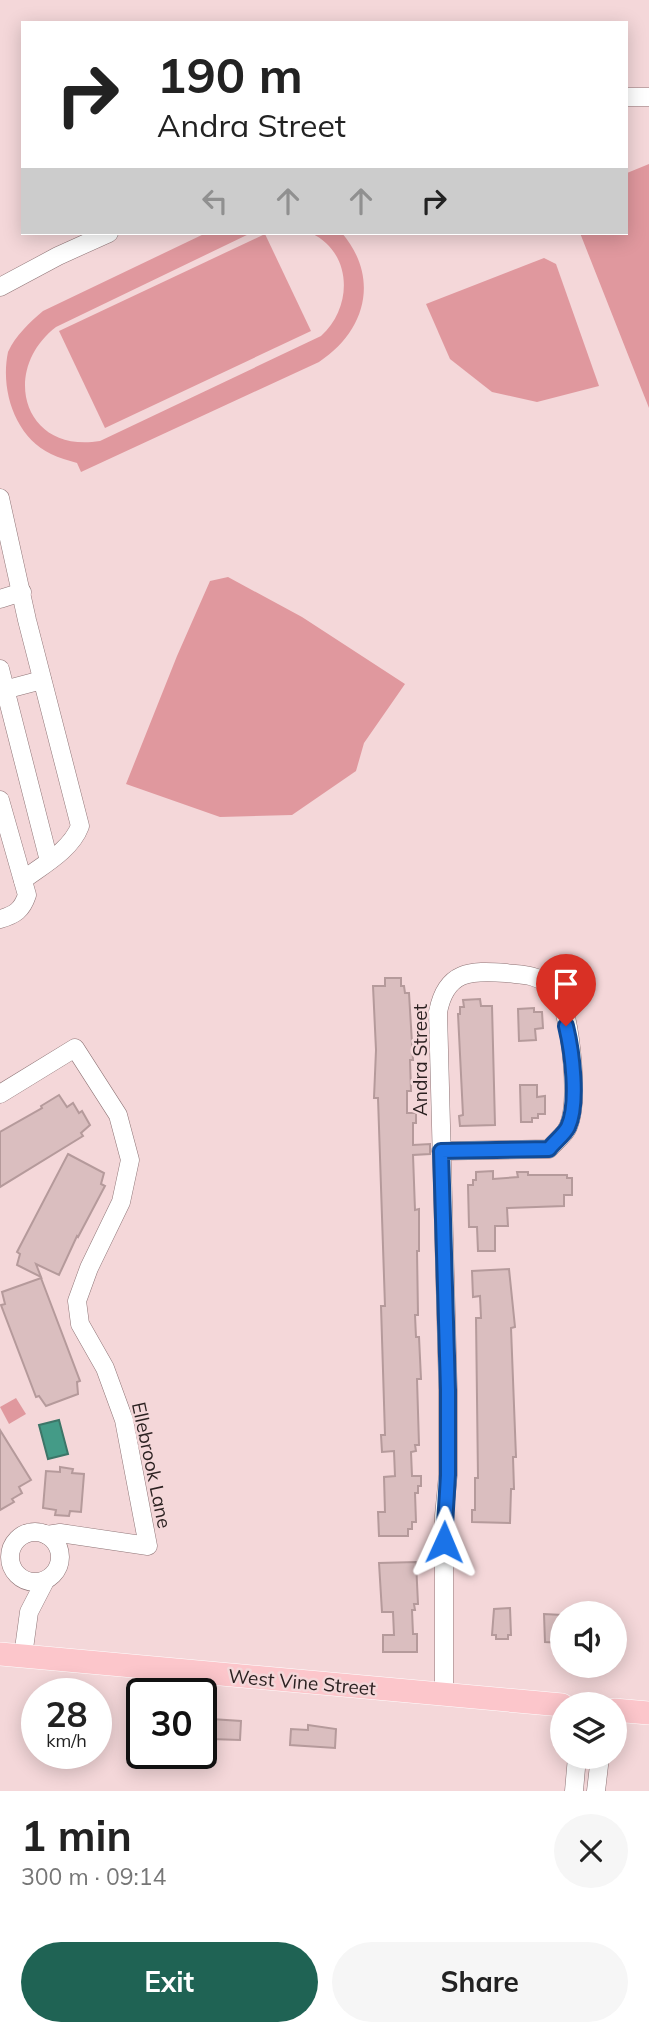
<!DOCTYPE html>
<meta charset="utf-8">
<style>
body{margin:0;font-family:Mulish,sans-serif;background:#f6f6f6;color:#222;height:100vh;display:flex;flex-direction:column;font-size:26px;white-space:nowrap}
*{box-sizing:border-box;margin:0}
p{font-size:23px;color:#767676}
.icon{flex:none;width:38px;height:38px;fill:none;stroke:currentColor;stroke-width:2;stroke-linecap:round;stroke-linejoin:round}
.map{position:relative;height:1791px;overflow:hidden}
.sheet{display:flex;flex-direction:column;background:#fff;flex:1}
.sheet>*{flex:none}
.banner{position:absolute;left:21px;top:21px;width:607px;height:214px;border-radius:0px;box-shadow:0 4px 18px #0003;background:#fff;color:#222;overflow:hidden}
.buttons{position:absolute;left:550px;top:1601px;display:grid;gap:14px}
.buttons a{display:grid;place-items:center;width:77px;height:77px;border-radius:50%;background:#fff;box-shadow:0 4px 18px #0003;font-size:35px}
.speed{position:absolute;left:21px;top:1678px;display:flex;gap:14px;font-size:35px;font-weight:700;text-align:center}
.speed>*{display:grid;place-content:center;width:91px;height:91px;border-radius:50%;background:#fff;box-shadow:0 4px 18px #0003;line-height:1}
.speed small{font-size:18px;font-weight:400}
.speed .limit{border:4px solid #111;border-radius:10px;background:#fff;color:#111}
.pin{position:absolute;display:grid;place-items:center;width:60px;height:60px;color:#fff;margin:-72px -30px;border-radius:50% 50% 50% 0;rotate:-45deg;box-shadow:0 0 7px #0007}
.pin .icon{rotate:45deg}
.me{position:absolute;width:77px;margin:-38px;rotate:1deg;stroke-linejoin:round;filter:drop-shadow(0 0 5px #0008)}
.turn{display:flex;align-items:center;gap:24px;height:147px;padding:0 21px;font-size:32px}
.turn .icon{width:91px;height:91px;stroke-width:2.5}
.turn b{display:block;font-size:49px;line-height:60px}
.lanes{display:flex;align-items:center;height:66px;padding:0 21px;background:#0003;justify-content:center;gap:35px;direction:ltr}
.lanes .off{opacity:.35}
.round{display:grid;place-items:center;flex:none;width:74px;height:74px;border-radius:37px;background:#f6f6f6}
.summary{display:flex;align-items:center;justify-content:space-between;height:119px;padding:0 21px}
h1{font-size:42px;font-weight:700;line-height:52px}
.cta{display:flex;gap:14px;margin-top:auto;padding:14px 21px}
.cta a{flex:1;height:80px;border-radius:42px;background:#1f6354;color:#fff;font-size:28px;font-weight:700;line-height:80px;text-align:center}
.cta a+a{background:#f6f6f6;color:#222}
.map>svg:first-child{display:block}
.green{fill:#e0989e}
.water{fill:#449b87;stroke:#3c7668;stroke-width:2}
.building{fill:#dabebf;stroke:#b59a9b;stroke-width:2}
.lines{fill:none;stroke-linecap:round;stroke-linejoin:round}
.minor-casing{stroke:#8e7476;stroke-width:19}
.major-casing{stroke:#fff;stroke-width:24}
.minor{stroke:#fff;stroke-width:18}
.major{stroke:#fcc6cb;stroke-width:23}
.route-casing{stroke:#114b97;stroke-width:18}
.route{stroke:#1a73e8;stroke-width:12}
.labels{text-anchor:middle;stroke-width:5;stroke-linejoin:round;paint-order:stroke}
.street-label{font-size:19px;fill:#2b2121;stroke:#f4d7d9}
</style>
<div class="map">
<svg width="649" height="1791" viewBox="0 0 649 1791">
<rect width="100%" height="100%" fill="#f4d7d9"/>
<g class="green">
<polygon points="649,164 649,408 580,233 626,233 627,173"/>
<path d="M206,233H251L56,327C0,370 23,454 100,441L321,336C353,307 353,253 311,233H342C380,278 366,331 319,362L81,472L77,463C68,460 59,458 51,454C15,437 0,390 8,352C16,335 29,323 43,311Z"/>
<polygon points="265,234 311,331 105,428 59,331"/>
<polygon points="544,258 556,264 599,386 537,402 492,392 450,359 426,304"/>
<polygon points="228,577 302,617 405,684 364,743 356,771 292,815 220,817 126,784 177,656 210,581"/>
<polygon points="16,1398 26,1414 9,1424 0,1407"/>
</g>
<polygon class="water" points="59,1420 68,1454 48,1459 39,1425"/>
<g class="building">
<polygon points="385,978 401,978 401,986 404,986 405,993 409,993 413,1060 410,1060 411,1091 407,1091 407,1113 416,1113 416,1123 413,1123 413,1145 430,1144 430,1154 413,1155 415,1210 419,1209 419,1251 417,1251 418,1315 415,1315 416,1337 419,1337 421,1379 417,1379 419,1445 415,1445 416,1451 411,1452 412,1476 421,1476 421,1486 418,1486 418,1493 415,1493 416,1522 412,1522 412,1529 408,1529 408,1536 379,1536 378,1512 385,1512 384,1477 395,1476 394,1451 382,1452 381,1435 385,1435 381,1306 385,1306 378,1098 374,1098 376,1050 373,986 385,986"/>
<polygon points="480,999 481,1006 492,1006 495,1125 460,1126 459,1116 463,1115 458,1014 460,1014 460,1007 464,1007 463,1000"/>
<polygon points="534,1008 534,1012 542,1012 543,1028 535,1029 536,1040 519,1041 518,1009"/>
<polygon points="520,1085 537,1085 537,1097 545,1096 545,1114 538,1114 538,1118 532,1118 532,1122 521,1122"/>
<polygon points="59,1095 67,1107 73,1103 79,1113 82,1111 90,1125 81,1133 83,1136 0,1187 0,1132 42,1108 41,1106"/>
<polygon points="68,1154 104,1173 101,1184 105,1186 78,1237 77,1236 59,1275 36,1264 41,1277 17,1265 20,1254 17,1252"/>
<polygon points="493,1171 493,1179 518,1177 517,1172 528,1172 528,1175 567,1175 567,1178 572,1178 572,1195 564,1195 564,1206 507,1208 508,1226 495,1226 495,1251 478,1251 477,1227 469,1227 468,1185 473,1185 473,1180 476,1180 476,1172"/>
<polygon points="509,1269 515,1327 511,1328 516,1457 513,1457 514,1489 511,1489 510,1523 472,1522 472,1510 475,1510 475,1478 478,1478 476,1318 481,1318 480,1296 473,1297 472,1271"/>
<polygon points="41,1278 80,1381 77,1382 78,1394 46,1406 39,1396 36,1397 1,1305 5,1304 2,1292"/>
<polygon points="0,1430 31,1480 19,1487 22,1493 12,1499 14,1502 0,1510"/>
<polygon points="60,1467 73,1469 72,1473 84,1474 81,1512 70,1511 69,1516 55,1515 56,1510 43,1508 46,1471 60,1472"/>
<polygon points="416,1562 418,1604 414,1604 415,1610 412,1610 413,1634 417,1634 417,1652 383,1652 383,1635 394,1635 393,1612 382,1612 379,1563"/>
<polygon points="510,1608 511,1635 508,1635 508,1639 496,1639 496,1635 492,1635 494,1609"/>
<polygon points="544,1614 562,1615 562,1643 545,1642"/>
<polygon points="211,1719 241,1721 240,1740 210,1739"/>
<polygon points="308,1725 336,1729 335,1748 290,1745 291,1729 308,1730"/>
</g>
<g class="lines">
<g class="minor-casing">
<g id="minor">
<polyline points="626,97 649,97"/>
<polyline points="0,287 58,256 109,233"/>
<path d="M0,498L27,620L80,826C71,850 43,865 23,880"/>
<polyline points="0,599 22,592"/>
<polyline points="0,669 49,861"/>
<polyline points="0,691 42,680"/>
<path d="M0,800L27,895C22,910 15,915 0,919"/>
<polyline points="0,1094 75,1048 118,1115 130,1160 121,1202 89,1268 77,1301 80,1324 105,1368 124,1420 148,1546 60,1533 47,1535"/>
<path d="M441,1151L549,1149C554,1143 563,1136 567,1129C580,1105 571,1026 561,1001C558,995 552,988 547,984C535,974 521,975 506,973C470,970 446,971 438,1012L448,1390V1475L444,1516V1695"/>
<circle cx="35" cy="1557" r="25"/>
<polyline points="23,1656 29,1612 45,1581"/>
<polyline points="574,1791 577,1757"/>
<polyline points="596,1791 600,1757"/>
</g>
</g>
<g class="major-casing">
<g id="major">
<polyline points="0,1654 562,1705"/>
<polyline points="614,1710 649,1713"/>
</g>
</g>
<use href="#minor" class="minor"/>
<use href="#major" class="major"/>
</g>
<g class="lines">
<g class="route-casing">
<path id="route" d="M444,1542L448,1475V1390L441,1151L549,1149C554,1142 564,1135 568,1127C579,1103 572,1051 566,1026"/>
</g>
<use href="#route" class="route"/>
</g>
<g class="labels">
<g class="street-label">
<text transform="translate(420 1060) rotate(-90)" y="7">Andra Street</text>
<text transform="translate(152 1465) rotate(78)" y="7">Ellebrook Lane</text>
<text transform="translate(302 1682) rotate(5)" y="7">West Vine Street</text>
</g>
</g>
</svg>
<div class="buttons">
<a><svg class="icon" aria-label="sound" viewBox="0 0 24 24"><path d="M4 9h4l5-4v14l-5-4H4zM17 9q2 3 0 6"/></svg></a>
<a><svg class="icon" aria-label="layers" viewBox="0 0 24 24"><path d="M12 4l9 5-9 5-9-5zM3 14l9 5 9-5"/></svg></a>
</div>
<div class="speed"><div>28<small>km/h</small></div><div class="limit">30</div></div>
<div class="pin" style="left:566px;top:1026px;background:#d93025"><svg class="icon" aria-label="arrive" viewBox="0 0 24 24"><path d="M6 21V4h12l-3 4 3 4H6"/></svg></div>
<svg class="me" style="left:444px;top:1542px" viewBox="-20 -20 40 40"><path d="M0-17L14 15 0 8-14 15z" fill="#1a73e8" stroke="#fff" stroke-width="4"/></svg>
<div class="banner">
<div class="turn"><svg class="icon" aria-label="right" viewBox="0 0 24 24"><path d="M7 20v-9h11M14 6l5 5-5 5"/></svg><div><b>190 m</b>Andra Street</div></div>
<div class="lanes"><svg class="icon off" aria-label="left" viewBox="0 0 24 24"><path d="M17 20v-9H6M10 6l-5 5 5 5"/></svg><svg class="icon off" aria-label="ahead" viewBox="0 0 24 24"><path d="M12 20V5M6 11l6-6 6 6"/></svg><svg class="icon off" aria-label="ahead" viewBox="0 0 24 24"><path d="M12 20V5M6 11l6-6 6 6"/></svg><svg class="icon" aria-label="right" viewBox="0 0 24 24"><path d="M7 20v-9h11M14 6l5 5-5 5"/></svg></div>
</div>
</div>
<section class="sheet">
<div class="summary"><div><h1>1 min</h1><p>300 m · 09:14</p></div><a class="round"><svg class="icon" aria-label="close" viewBox="0 0 24 24"><path d="M6 6l12 12M18 6L6 18"/></svg></a></div>
<div class="cta"><a>Exit</a><a>Share</a></div>
</section>
